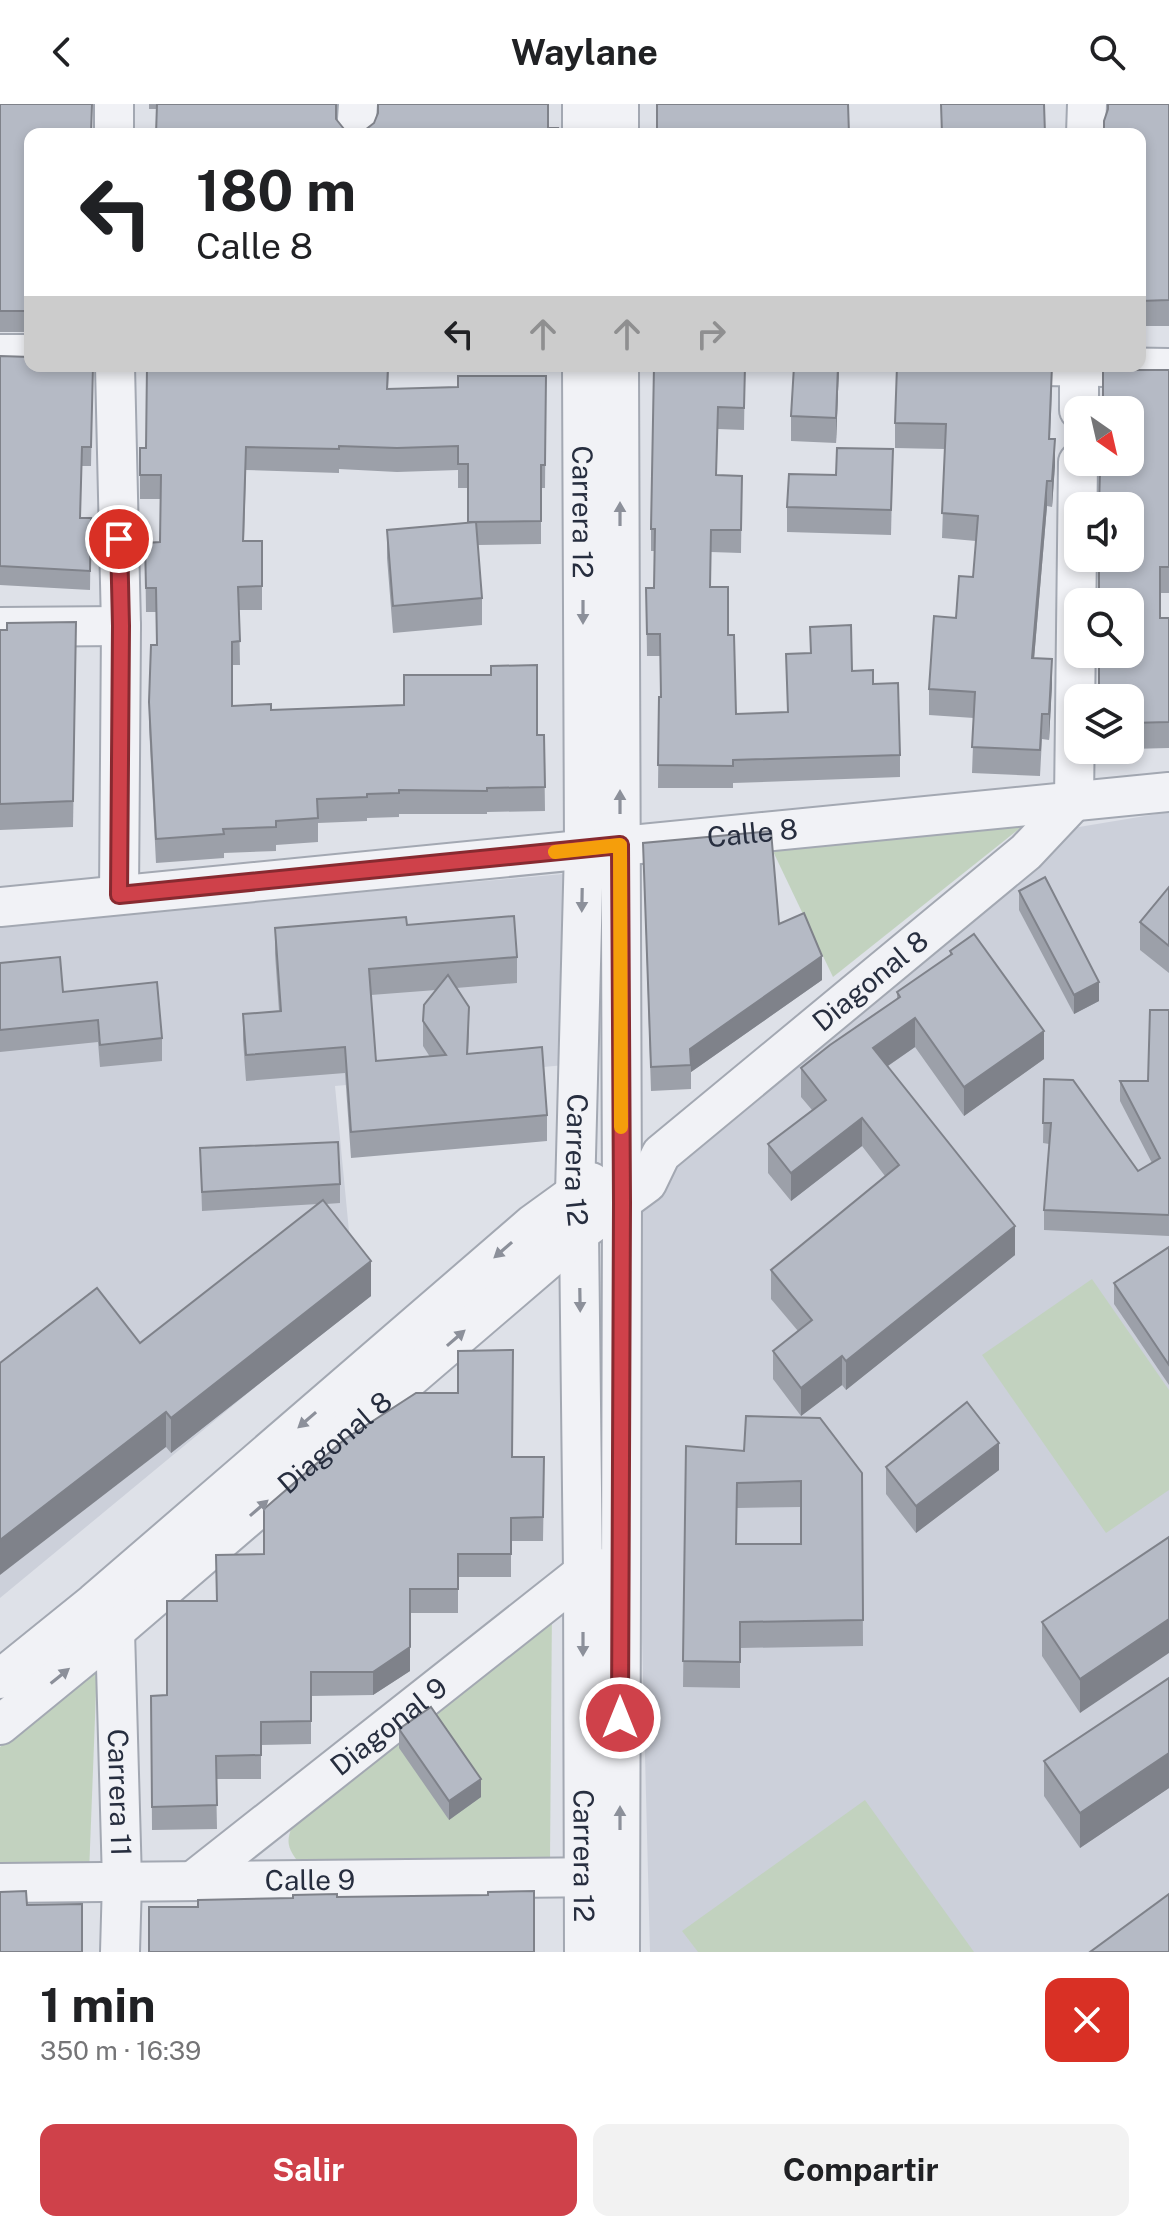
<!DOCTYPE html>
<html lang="es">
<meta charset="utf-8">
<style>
body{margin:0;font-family:"Public Sans",sans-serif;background:#f2f2f2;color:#202124;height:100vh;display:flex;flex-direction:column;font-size:30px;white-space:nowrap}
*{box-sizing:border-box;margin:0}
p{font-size:26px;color:#757577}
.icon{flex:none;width:44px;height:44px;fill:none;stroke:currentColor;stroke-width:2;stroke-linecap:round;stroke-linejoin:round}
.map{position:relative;height:1848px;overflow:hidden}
.details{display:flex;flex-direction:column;background:#fff;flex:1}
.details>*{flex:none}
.top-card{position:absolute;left:24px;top:24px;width:1122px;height:244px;border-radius:16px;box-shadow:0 4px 12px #0003;background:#fff;color:#202124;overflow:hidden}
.needle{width:52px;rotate:146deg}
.fabs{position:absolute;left:1064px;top:292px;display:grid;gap:16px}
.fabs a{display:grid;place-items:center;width:80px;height:80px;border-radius:16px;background:#fff;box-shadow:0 4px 12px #0003;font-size:40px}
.pin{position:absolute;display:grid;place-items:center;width:68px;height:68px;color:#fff;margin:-34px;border:4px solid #fff;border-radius:50%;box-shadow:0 2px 8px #0007}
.me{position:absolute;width:88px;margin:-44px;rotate:0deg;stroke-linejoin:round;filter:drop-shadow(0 0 6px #0008)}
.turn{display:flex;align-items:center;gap:28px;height:168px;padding:0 40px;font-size:36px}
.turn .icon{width:104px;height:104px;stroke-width:2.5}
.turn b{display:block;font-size:56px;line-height:68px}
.lanes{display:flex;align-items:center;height:76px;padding:0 40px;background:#0003;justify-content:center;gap:40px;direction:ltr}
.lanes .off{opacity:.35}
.round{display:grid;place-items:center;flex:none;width:84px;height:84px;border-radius:16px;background:#f2f2f2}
.head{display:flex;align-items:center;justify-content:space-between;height:136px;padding:0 40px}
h1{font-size:48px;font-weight:700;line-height:60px}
.primary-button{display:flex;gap:16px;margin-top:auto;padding:16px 40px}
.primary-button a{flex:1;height:92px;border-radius:16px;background:#cf414a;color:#fff;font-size:32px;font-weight:700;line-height:92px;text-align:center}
.primary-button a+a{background:#f2f2f2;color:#202124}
header{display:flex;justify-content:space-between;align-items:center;height:104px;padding:0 40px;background:#fff;font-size:36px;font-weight:700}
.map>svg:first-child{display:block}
.built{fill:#ccd0da}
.green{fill:#c2d2bf}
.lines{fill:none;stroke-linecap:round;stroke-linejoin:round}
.minor-casing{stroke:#a3a8b2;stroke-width:42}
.minor{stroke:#f1f2f6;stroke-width:38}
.wall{fill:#9ca0a9;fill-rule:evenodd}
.shaded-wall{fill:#7f828a}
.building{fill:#b5bac5;stroke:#7f828a;stroke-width:2;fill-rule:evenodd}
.oneway{fill:#8c909a}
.route-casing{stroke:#872a30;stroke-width:20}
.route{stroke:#cf414a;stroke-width:14}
.slow{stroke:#f59e0b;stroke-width:14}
.labels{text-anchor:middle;stroke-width:6;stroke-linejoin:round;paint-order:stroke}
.street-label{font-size:28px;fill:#272e3f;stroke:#edf0f5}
</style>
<header><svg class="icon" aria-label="back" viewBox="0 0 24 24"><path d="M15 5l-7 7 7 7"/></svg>Waylane<svg class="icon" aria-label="search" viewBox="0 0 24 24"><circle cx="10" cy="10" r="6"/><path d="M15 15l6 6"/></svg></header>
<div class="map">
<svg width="1169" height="1848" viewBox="0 0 1169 1848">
<rect width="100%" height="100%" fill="#dee1e8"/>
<g class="built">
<polygon points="1169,708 1169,1848 650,1848 631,1103 1073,724"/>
<polygon points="563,770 565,961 335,982 356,1200 0,1494 0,820"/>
</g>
<g class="green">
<polygon points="1024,721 833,873 769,739"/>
<polygon points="1092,1175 1169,1286 1169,1386 1106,1429 982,1251"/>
<path d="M552,1502L550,1759L306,1767C282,1741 285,1735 301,1705Z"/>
<polygon points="97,1562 89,1770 0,1769 0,1643"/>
<polygon points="865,1696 974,1848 698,1848 682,1827"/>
</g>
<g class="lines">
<g class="minor-casing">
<g id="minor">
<polyline points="114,0 114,30"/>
<polyline points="582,0 582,30"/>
<polyline points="619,0 619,30"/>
<polyline points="356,30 358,0"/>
<polyline points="1086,30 1087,0"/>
<polyline points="0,250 30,250"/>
<polyline points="115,262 121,522 119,791"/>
<path id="s1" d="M582,262L584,745L575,1090L579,1129L583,1469L584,1848"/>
<polyline points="619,262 622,1098 620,1848"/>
<polyline points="1043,262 1169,264"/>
<polyline points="1079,306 1079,262"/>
<polyline points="0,523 121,522"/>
<path id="s2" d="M0,803L1169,688"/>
<path id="s3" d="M105,1514L115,1527L122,1777L120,1848"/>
<polyline points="0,1575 94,1499 533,1120 591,1078"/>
<path id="s4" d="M0,1621L115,1527L579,1129L647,1079L661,1050L1026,748L1074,697L1078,358"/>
<path id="s5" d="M194,1776L583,1469L598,1464"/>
<path id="s6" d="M0,1779L609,1773"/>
</g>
</g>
<use href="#minor" class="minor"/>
</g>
<g class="wall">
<polygon points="0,0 30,30 30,228 0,228"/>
<polygon points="149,0 336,0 336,15 344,25 354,28 548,24 558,30 156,30 157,5 149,5"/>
<polygon points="1169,0 1169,222 1140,222 1140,30"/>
<polygon points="0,252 30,262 93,262 91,362 82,362 80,414 91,414 90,486 0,481"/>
<polygon points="147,262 389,262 388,285 458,283 546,272 545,384 541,384 541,440 478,441 482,494 482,521 393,529 387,454 387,426 468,419 468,384 458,384 458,366 397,368 339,365 339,369 246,366 244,437 262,437 262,506 239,506 240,561 232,561 232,602 544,631 545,707 487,708 487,710 399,710 399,713 367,714 367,717 318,719 318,738 276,741 276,747 224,749 224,754 156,759 149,622 149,598 156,541 156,508 146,508 145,439 160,438 161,395 140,395 140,344 146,344"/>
<polygon points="654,262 745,262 744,326 718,325 716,371 742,372 741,449 711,448 711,483 728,531 736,610 787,608 852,567 873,580 900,651 900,673 733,679 733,684 658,684 659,593 661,593 660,552 647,552 646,484 654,484 655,447 651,447 651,425"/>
<polygon points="839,262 836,339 791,337 791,312"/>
<polygon points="1169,266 1169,489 1160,489 1160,514 1169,514 1169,644 1130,645 1130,594"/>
<polygon points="1052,284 1050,335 1055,361 1052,403 1047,402 1034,554 1052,580 1049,636 1042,635 1040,672 972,669 974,614 929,611 929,585 973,473 976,437 942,434 945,345 895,344 895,319"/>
<polygon points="893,345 891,431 787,428 787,403 836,371"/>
<polygon points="0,526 76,544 73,723 0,726"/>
<polygon points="643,739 779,820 822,876 691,968 691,985 651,987"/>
<polygon points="1169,783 1169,869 1140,846 1140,818"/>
<polygon points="1019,787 1099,897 1074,910 1019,806"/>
<path d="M407,821L517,853V879L456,884L469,929L468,950L547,1011V1037L351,1054L345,969L246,977L243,936V910L279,907L275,850V824ZM436,886L423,917V942L430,953L376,957L371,891Z"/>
<polygon points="950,847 1044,955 964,1012 915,943 888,962 1015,1151 846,1286 842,1281 801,1312 773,1275 773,1247 798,1227 771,1195 771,1166 885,1072 862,1042 791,1097 768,1069 768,1040 812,1006 801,993 801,964 897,895 897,888 950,851"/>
<polygon points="0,859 162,934 162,957 100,963 98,938 0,948"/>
<polygon points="1169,906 1169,1132 1044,1126 1044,1106 1049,1040 1043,1039 1044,975 1138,1067 1152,1059 1120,997 1120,977 1148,977"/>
<polygon points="200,1044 340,1080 340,1099 326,1100 371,1192 171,1349 166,1343 140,1239 318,1100 202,1107"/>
<polygon points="1169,1143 1169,1281 1114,1200 1114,1179"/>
<path d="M686,1342L862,1369L863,1542L740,1544V1584L683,1583ZM801,1403V1440H737V1404Z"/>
<polygon points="513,1353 544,1377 543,1437 511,1437 511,1473 458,1473 458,1509 410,1509 410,1567 373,1591 311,1592 311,1640 261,1641 261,1675 216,1675 217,1725 152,1726 151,1592 167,1591 216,1497 264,1450"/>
<polygon points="886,1363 999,1366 916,1429 886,1390"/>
<polygon points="1169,1433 1080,1609 1042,1552 1042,1518"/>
<polygon points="1169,1574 1169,1684 1080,1744 1044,1692 1044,1657"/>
<polygon points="399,1625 481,1693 449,1716 399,1644"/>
</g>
<g class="shaded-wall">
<polygon points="838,262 839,262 836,339 836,314"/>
<polygon points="1055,335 1055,361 1052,403 1052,377"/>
<polygon points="1047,377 1047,402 1032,579 1032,554"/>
<polygon points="1052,555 1052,580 1049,636 1049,610"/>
<polygon points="822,852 822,876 691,968 690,945"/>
<polygon points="1099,878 1099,897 1074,910 1074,891"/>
<polygon points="915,914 915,943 873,972 873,944"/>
<polygon points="1044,927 1044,955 964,1012 964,983"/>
<polygon points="862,1014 862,1042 791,1097 791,1069"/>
<polygon points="1015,1122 1015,1151 846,1286 846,1257"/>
<polygon points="371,1157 371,1192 171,1349 171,1314"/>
<polygon points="842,1252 842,1281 801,1312 801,1284"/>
<polygon points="166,1308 166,1343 0,1471 0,1436"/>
<polygon points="999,1339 999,1366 916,1429 916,1402"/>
<polygon points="1169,1515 1169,1549 1080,1609 1080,1575"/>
<polygon points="410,1543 410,1567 373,1591 373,1568"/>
<polygon points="1169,1649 1169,1684 1080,1744 1080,1709"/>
<polygon points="481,1675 481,1693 449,1716 449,1697"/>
</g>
<g class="building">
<polygon points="0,0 92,0 91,30 30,30 30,207 0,207"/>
<polygon points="157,0 336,0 336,15 344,25 354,28 365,26 374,19 378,9 378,0 548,0 548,24 558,24 557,30 156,30"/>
<polygon points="657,0 848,0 849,30 657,30"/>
<polygon points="941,0 1044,0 1045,30 942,30"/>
<polygon points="1108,0 1169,0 1169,196 1140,197 1140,30 1104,30 1104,17 1108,5"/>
<polygon points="0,252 30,253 30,262 93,262 91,343 82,343 80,414 91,414 90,467 0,462"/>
<polygon points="147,262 388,262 387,285 458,283 458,272 546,272 545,361 541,361 541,417 468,418 468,360 458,360 458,342 397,344 339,342 339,345 246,343 243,437 262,437 262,482 238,483 240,537 232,538 232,602 271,600 271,606 404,601 404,571 491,571 491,562 537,561 537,631 544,631 545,683 487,684 487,687 399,686 399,689 367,690 367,693 317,695 318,714 276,717 276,723 223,725 224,730 156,735 149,598 151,541 157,541 156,484 146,484 145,439 160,438 161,371 140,371 140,344 146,344"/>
<polygon points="654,262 745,262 744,304 718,303 716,371 742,372 741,426 711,426 710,483 728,483 728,531 734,531 736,610 788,608 786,550 811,549 810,523 851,521 852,567 873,566 873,580 898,579 900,651 733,656 733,662 658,661 659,593 661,593 660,530 647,530 646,484 654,484 655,425 651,425"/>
<polygon points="794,262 838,262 836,314 791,312"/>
<polygon points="897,262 1052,262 1049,335 1055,335 1052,377 1047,377 1032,554 1052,555 1049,610 1042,610 1040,646 972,643 975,588 929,585 934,512 956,514 959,472 973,473 978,412 942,409 946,320 895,319"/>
<polygon points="1103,266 1169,266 1169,463 1160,463 1160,514 1169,514 1169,618 1130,619 1130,594 1099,594 1099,550 1130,550 1130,498 1099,498 1099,454 1130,454 1130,402 1099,402 1100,367 1103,367 1103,358 1130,358 1130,306 1103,306"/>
<polygon points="837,344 893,345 891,406 787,403 789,370 836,371"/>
<polygon points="476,418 482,494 393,502 387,426"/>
<polygon points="76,518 73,697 0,700 0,526 7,526 7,519"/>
<polygon points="771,727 779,820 804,809 822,852 690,945 691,961 651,963 643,739"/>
<polygon points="1045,773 1099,878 1074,891 1019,787"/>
<polygon points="1169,783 1169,842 1140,818"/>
<polygon points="514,812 517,853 369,865 376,957 446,951 423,917 424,901 448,871 469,903 467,950 542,943 547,1011 351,1028 345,943 246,951 243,910 281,907 275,824 406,813 407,821"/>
<polygon points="974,830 1044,927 964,983 915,914 873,944 1015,1122 846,1257 842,1252 801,1284 773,1247 812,1216 771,1166 899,1061 862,1014 791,1069 768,1040 826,996 801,964 830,941 900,893 897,888 952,850 950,847"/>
<polygon points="60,853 63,888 157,878 162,934 100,941 98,916 0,926 0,859"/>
<polygon points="1150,906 1169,906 1169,1111 1044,1106 1051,1019 1043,1019 1044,975 1073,976 1138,1067 1160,1054 1120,977 1148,977"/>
<polygon points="338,1038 340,1080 202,1088 200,1044"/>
<polygon points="323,1096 371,1157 171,1314 166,1308 0,1436 0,1259 97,1184 140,1239"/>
<polygon points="1169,1143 1169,1261 1114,1179"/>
<polygon points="513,1246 512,1353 544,1353 543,1413 511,1414 511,1450 458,1450 458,1485 410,1485 410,1543 373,1568 311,1568 311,1617 261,1618 261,1651 216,1652 217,1701 152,1703 151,1592 167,1591 167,1497 217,1497 216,1451 264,1450 264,1405 345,1335 416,1289 458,1289 458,1247"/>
<polygon points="967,1298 999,1339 916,1402 886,1363"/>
<path d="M746,1312L820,1314L862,1369L863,1516L740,1518V1558L683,1557L686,1342L744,1347ZM801,1377V1440H736L737,1379Z"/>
<polygon points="1169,1433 1169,1515 1080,1575 1042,1518"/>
<polygon points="1169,1574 1169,1649 1080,1709 1044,1657"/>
<polygon points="431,1603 481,1675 449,1697 399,1625"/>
<polygon points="26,1787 27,1801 82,1800 82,1848 0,1848 0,1788"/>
<polygon points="534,1787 534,1848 149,1848 149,1803 198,1803 198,1796 293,1794 293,1791 337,1790 337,1793 488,1791 488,1788"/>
<polygon points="1169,1790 1169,1848 1090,1848"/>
</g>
<defs><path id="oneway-solid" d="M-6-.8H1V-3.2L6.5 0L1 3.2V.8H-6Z" transform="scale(2)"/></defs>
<g class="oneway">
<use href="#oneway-solid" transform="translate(620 410) rotate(-90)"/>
<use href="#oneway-solid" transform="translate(583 508) rotate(90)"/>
<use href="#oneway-solid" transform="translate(620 698) rotate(-90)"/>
<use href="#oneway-solid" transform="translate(582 796) rotate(91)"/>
<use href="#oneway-solid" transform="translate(503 1146) rotate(139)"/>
<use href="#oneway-solid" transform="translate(580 1196) rotate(89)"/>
<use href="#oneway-solid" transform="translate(456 1234) rotate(-41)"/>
<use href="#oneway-solid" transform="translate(307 1316) rotate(139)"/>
<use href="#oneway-solid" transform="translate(259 1404) rotate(-41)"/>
<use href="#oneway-solid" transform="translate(583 1540) rotate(90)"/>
<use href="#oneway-solid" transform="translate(60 1572) rotate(-39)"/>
<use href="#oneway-solid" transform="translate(620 1714) rotate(-90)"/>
</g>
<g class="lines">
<g class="route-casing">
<polyline id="route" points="119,435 121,522 119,791 620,741 622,1098 620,1614"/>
</g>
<use href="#route" class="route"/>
<polyline class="slow" points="555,748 620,741 621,1023"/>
</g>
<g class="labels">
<g class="street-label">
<text dy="10" stroke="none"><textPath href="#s1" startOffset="146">Carrera 12</textPath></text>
<text dy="10" stroke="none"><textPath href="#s2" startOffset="756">Calle 8</textPath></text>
<text dy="10" stroke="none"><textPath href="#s4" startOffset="1148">Diagonal 8</textPath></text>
<text dy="10" stroke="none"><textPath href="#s1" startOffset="794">Carrera 12</textPath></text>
<text dy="10" stroke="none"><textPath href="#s4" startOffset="438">Diagonal 8</textPath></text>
<text dy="10" stroke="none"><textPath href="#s5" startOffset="248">Diagonal 9</textPath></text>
<text dy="10" stroke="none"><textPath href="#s3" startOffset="178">Carrera 11</textPath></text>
<text dy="10" stroke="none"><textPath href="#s1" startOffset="1490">Carrera 12</textPath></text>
<text dy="10" stroke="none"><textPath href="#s6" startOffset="310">Calle 9</textPath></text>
</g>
</g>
</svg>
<div class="fabs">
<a><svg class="needle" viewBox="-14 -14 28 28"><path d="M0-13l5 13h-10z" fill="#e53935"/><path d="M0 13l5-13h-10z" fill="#757577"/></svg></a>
<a><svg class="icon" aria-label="sound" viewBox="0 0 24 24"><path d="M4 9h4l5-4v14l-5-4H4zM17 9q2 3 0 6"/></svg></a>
<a><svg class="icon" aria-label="search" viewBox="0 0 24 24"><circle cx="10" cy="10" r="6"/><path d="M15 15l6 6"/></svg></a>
<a><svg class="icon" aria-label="layers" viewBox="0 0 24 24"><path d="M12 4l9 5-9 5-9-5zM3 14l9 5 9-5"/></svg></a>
</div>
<div class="pin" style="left:119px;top:435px;background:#d93025"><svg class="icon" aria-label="arrive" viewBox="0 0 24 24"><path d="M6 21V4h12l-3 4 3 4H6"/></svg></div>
<svg class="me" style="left:620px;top:1614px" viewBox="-20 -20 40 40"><circle r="17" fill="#cf414a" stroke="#fff" stroke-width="3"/><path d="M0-11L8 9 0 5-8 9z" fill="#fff"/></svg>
<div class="top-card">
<div class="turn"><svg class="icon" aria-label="left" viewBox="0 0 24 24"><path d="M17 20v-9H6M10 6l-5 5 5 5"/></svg><div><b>180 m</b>Calle 8</div></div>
<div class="lanes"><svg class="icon" aria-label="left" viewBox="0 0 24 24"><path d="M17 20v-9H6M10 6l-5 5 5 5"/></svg><svg class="icon off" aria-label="ahead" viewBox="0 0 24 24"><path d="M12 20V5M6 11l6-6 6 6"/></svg><svg class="icon off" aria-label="ahead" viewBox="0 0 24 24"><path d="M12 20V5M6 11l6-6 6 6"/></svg><svg class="icon off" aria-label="right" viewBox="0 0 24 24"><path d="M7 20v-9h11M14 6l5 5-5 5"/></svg></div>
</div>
</div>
<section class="details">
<div class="head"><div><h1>1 min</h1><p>350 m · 16:39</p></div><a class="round" style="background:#d93025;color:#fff"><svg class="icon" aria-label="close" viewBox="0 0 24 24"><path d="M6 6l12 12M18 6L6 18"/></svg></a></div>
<div class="primary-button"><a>Salir</a><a>Compartir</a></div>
</section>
